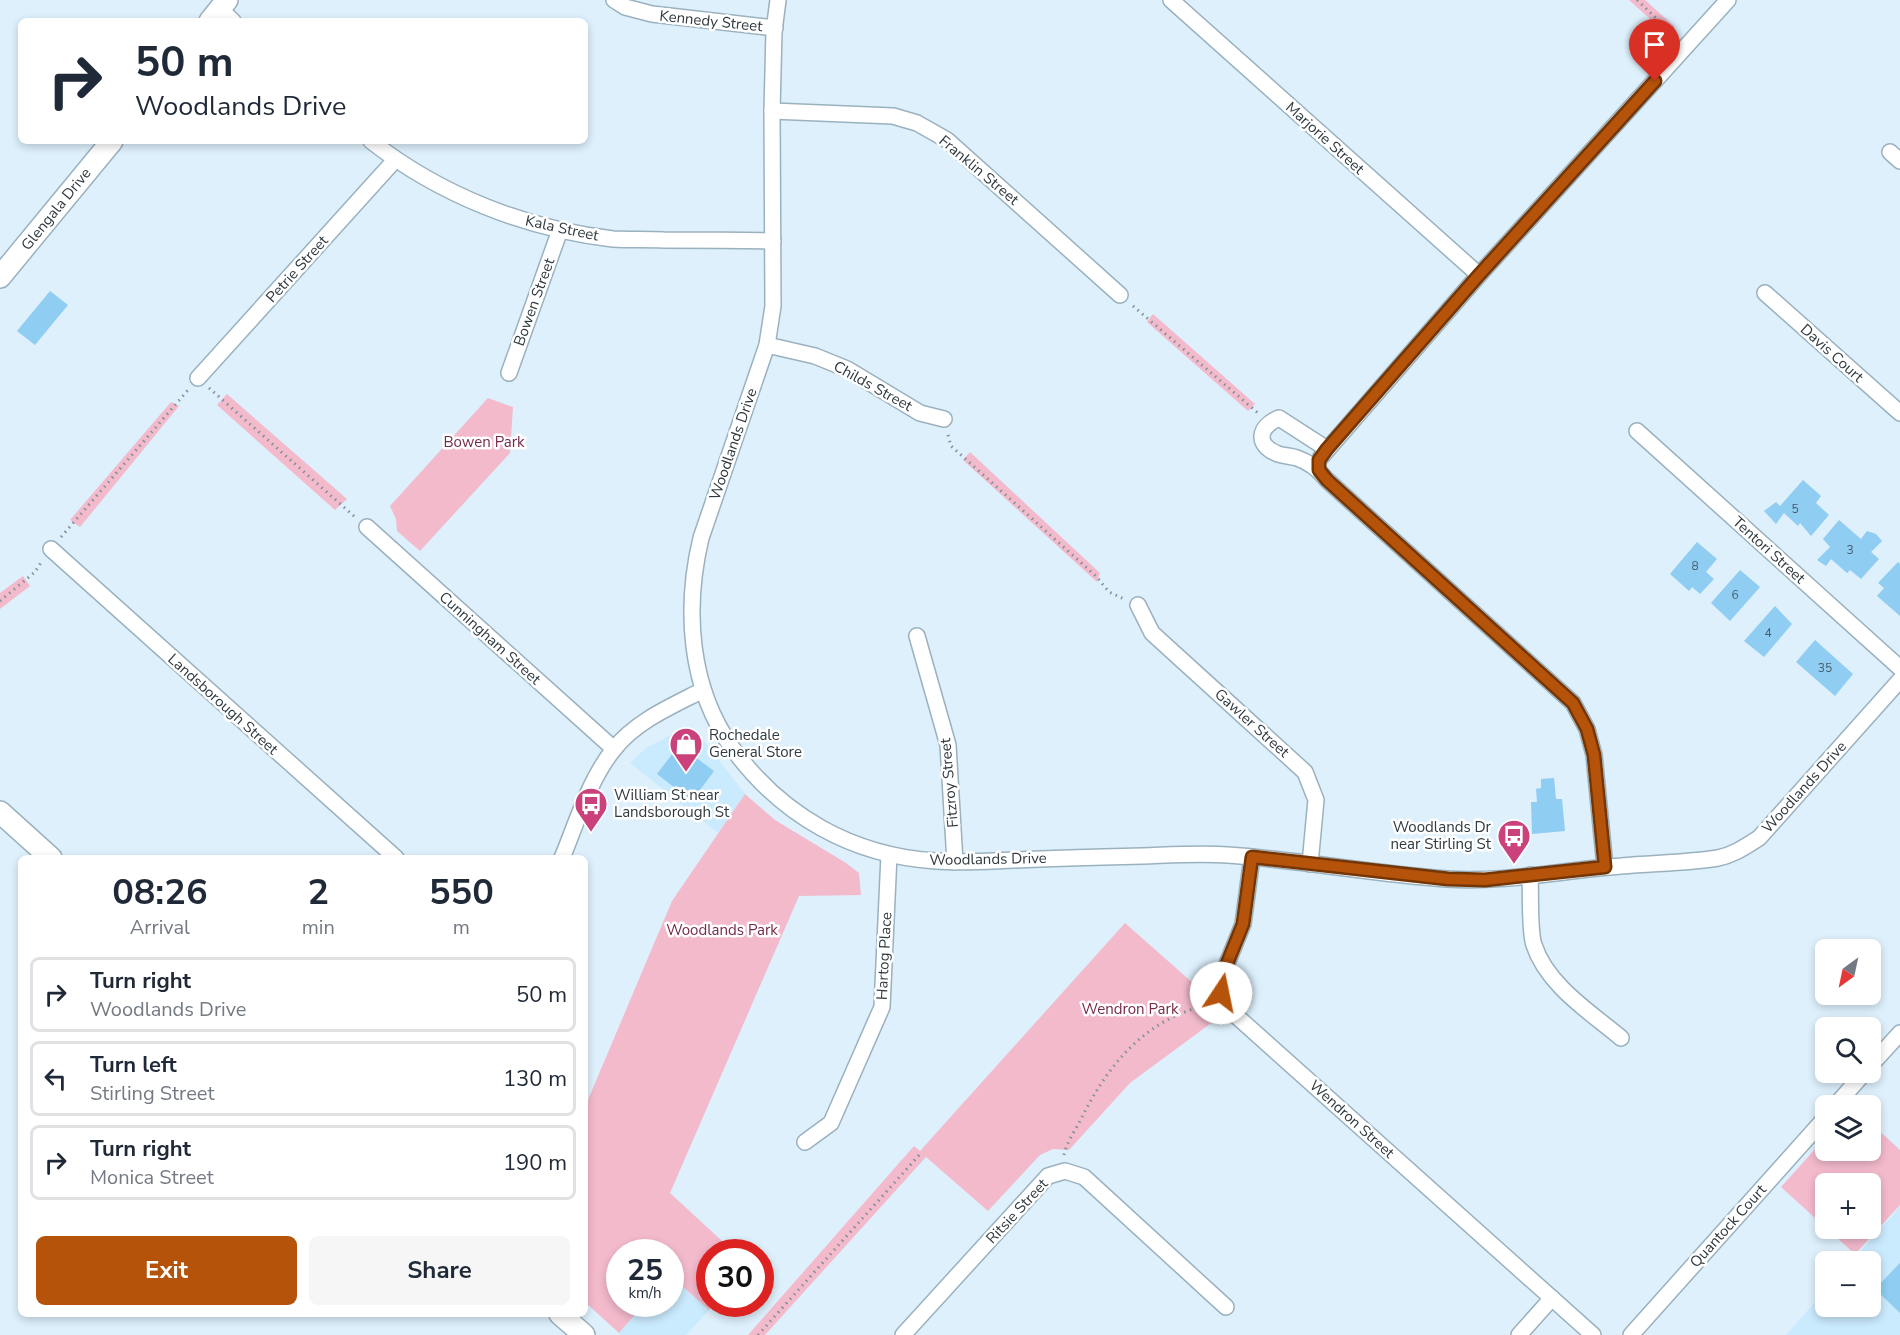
<!DOCTYPE html>
<meta charset="utf-8">
<style>
body{margin:0;font-family:"Nunito Sans",sans-serif;background:#f6f6f7;color:#1f2937;height:100vh;display:flex;flex-direction:column;font-size:22px;white-space:nowrap}
*{box-sizing:border-box;margin:0}
p{font-size:20px;color:#747a83}
.icon{flex:none;width:33px;height:33px;fill:none;stroke:currentColor;stroke-width:2;stroke-linecap:round;stroke-linejoin:round}
.map{position:relative;flex:1;overflow:hidden}
.drawer{position:absolute;left:18px;top:855px;width:570px;height:462px;display:flex;flex-direction:column;background:#fff;border-radius:9px;box-shadow:0 3px 9px #0003}
.drawer>*{flex:none}
.guide{position:absolute;left:18px;top:18px;width:570px;height:126px;border-radius:9px;box-shadow:0 3px 9px #0003;background:#fff;color:#1f2937;overflow:hidden}
.needle{width:39px;rotate:213deg}
.controls{position:absolute;left:1815px;top:939px;display:grid;gap:12px}
.controls a{display:grid;place-items:center;width:66px;height:66px;border-radius:9px;background:#fff;box-shadow:0 3px 9px #0003;font-size:30px}
.speed{position:absolute;left:606px;top:1239px;display:flex;gap:12px;font-size:30px;font-weight:700;text-align:center}
.speed>*{display:grid;place-content:center;width:78px;height:78px;border-radius:50%;background:#fff;box-shadow:0 3px 9px #0003;line-height:1}
.speed small{font-size:15px;font-weight:400}
.speed .limit{border:9px solid #d22;background:#fff;color:#111}
.pin{position:absolute;display:grid;place-items:center;width:51px;height:51px;color:#fff;margin:-62px -26px;border-radius:50% 50% 50% 0;rotate:-45deg;box-shadow:0 0 6px #0007}
.pin .icon{rotate:45deg}
.me{position:absolute;width:66px;margin:-33px;rotate:11deg;stroke-linejoin:round;filter:drop-shadow(0 0 4px #0008)}
.turn{display:flex;align-items:center;gap:21px;height:126px;padding:0 18px;font-size:27px}
.turn .icon{width:78px;height:78px;stroke-width:2.5}
.turn b{display:block;font-size:42px;line-height:51px}
.eta{display:flex;justify-content:space-evenly;align-items:center;height:102px;text-align:center}
.eta b{font-size:36px;font-weight:700;line-height:42px}
.button{display:flex;gap:12px;margin-top:auto;padding:12px 18px}
.button a{flex:1;height:69px;border-radius:9px;background:#b45309;color:#fff;font-size:24px;font-weight:700;line-height:69px;text-align:center}
.button a+a{background:#f6f6f7;color:#1f2937}
ul{padding:0;list-style:none}
li{display:flex;align-items:center;gap:18px;height:75px;margin:0 12px 9px;padding:0 6px;border:3px solid #e0e1e3;border-radius:9px}
li div{flex:1}
li b{display:block;font-size:22px}
li em{font-style:normal}
.map>svg:first-child{display:block}
.built{fill:#caeafd}
.green{fill:#f3bacc}
.building{fill:#8fcdf2}
.lines{fill:none;stroke-linecap:round;stroke-linejoin:round}
.street-casing{stroke:#9ab1bf;stroke-width:18}
.secondary-casing{stroke:#9ab1bf;stroke-width:24}
.path{stroke:#829098;stroke-width:3;stroke-dasharray:1.5 4.5;stroke-linecap:butt}
.street{stroke:#fff;stroke-width:15}
.secondary{stroke:#fff;stroke-width:21}
.route-casing{stroke:#753606;stroke-width:15}
.route{stroke:#b45309;stroke-width:10}
.labels{text-anchor:middle;stroke-width:5;stroke-linejoin:round;paint-order:stroke}
.number-label{font-size:12px;fill:#475e6b}
.street-label{font-size:15px;fill:#2f393e;stroke:#fff}
.park-label{font-size:15px;fill:#762a49;stroke:#fff}
.poi-label{font-size:15px;fill:#2f393e;stroke:#fff;text-anchor:start}
</style>
<div class="map">
<svg width="1900" height="1335" viewBox="0 0 1900 1335">
<rect width="100%" height="100%" fill="#ddf0fc"/>
<g class="built">
<polygon points="684,728 697,732 745,794 718,833 630,763 646,748"/>
<polygon points="1900,1207 1900,1335 1786,1335 1825,1291 1826,1306 1870,1306 1870,1262 1852,1261"/>
<polygon points="671,1276 709,1310 686,1335 621,1335 619,1333 644,1304 670,1304"/>
</g>
<g class="green">
<polygon points="1629,0 1645,0 1675,27 1668,35"/>
<polygon points="1153,314 1255,404 1248,411 1147,322"/>
<polygon points="227,394 347,499 335,510 217,405"/>
<polygon points="488,398 513,407 510,453 420,551 397,531 396,519 390,506"/>
<polygon points="171,402 179,406 80,527 70,520"/>
<polygon points="970,452 1100,573 1097,582 963,460"/>
<polygon points="23,576 30,586 0,609 0,593"/>
<polygon points="745,794 775,820 846,863 859,873 861,895 799,896 670,1193 734,1252 710,1252 710,1304 715,1304 709,1310 671,1276 670,1252 620,1252 620,1304 644,1304 619,1333 585,1302 585,1107 672,901"/>
<polygon points="1125,923 1202,991 1207,1013 1214,1021 1130,1083 1069,1150 1053,1149 1040,1155 988,1211 926,1157 765,1335 748,1335 914,1146 920,1151"/>
<polygon points="1871,1123 1900,1150 1900,1205 1855,1254 1827,1229 1870,1228 1870,1184 1826,1184 1825,1227 1781,1187 1825,1138 1826,1150 1870,1150"/>
</g>
<g class="building">
<polygon points="50,291 68,305 35,345 17,331"/>
<polygon points="1803,480 1821,496 1816,503 1829,515 1811,536 1800,523 1798,526 1784,513 1776,524 1764,511 1776,502 1780,506"/>
<polygon points="1839,520 1861,539 1867,531 1876,534 1882,541 1871,552 1879,559 1861,579 1850,570 1847,573 1831,559 1826,566 1817,560 1830,547 1823,539"/>
<polygon points="1697,542 1717,559 1706,572 1714,579 1700,594 1692,587 1689,591 1670,574"/>
<polygon points="1898,562 1900,564 1900,616 1877,596 1884,588 1878,583"/>
<polygon points="1740,570 1760,587 1730,621 1711,603"/>
<polygon points="1775,606 1792,624 1764,657 1744,641"/>
<polygon points="1815,640 1853,674 1835,696 1796,662"/>
<polygon points="679,745 714,771 692,801 657,774"/>
<polygon points="1554,778 1556,799 1562,799 1565,831 1532,834 1531,802 1537,802 1536,789 1541,788 1541,779"/>
<polygon points="1900,1263 1900,1313 1875,1289"/>
</g>
<g class="lines">
<g class="street-casing">
<g id="street">
<polyline points="614,0 625,7 652,14 775,28"/>
<path d="M778,0L774,31L772,111L773,306L767,345L701,538C684,609 689,688 733,749C782,816 853,856 936,861C962,863 988,861 1014,860C1057,858 1100,857 1143,856C1171,855 1200,853 1228,855C1301,860 1374,874 1447,879C1505,883 1564,870 1621,866C1653,863 1688,863 1718,858C1734,855 1746,846 1759,838L1900,680"/>
<polyline points="1171,0 1479,275"/>
<polyline points="220,9 233,21"/>
<polyline points="772,111 893,116 917,123 947,140 1120,295"/>
<path d="M371,141C440,195 526,229 613,239C630,240 647,239 664,240C700,240 737,240 773,241"/>
<polyline points="1890,152 1900,161"/>
<polyline points="1765,293 1900,413"/>
<polyline points="767,345 815,356 847,369 920,413 944,419"/>
<polyline points="509,373 560,230"/>
<polyline points="198,378 395,160"/>
<polyline points="1637,431 1900,668"/>
<path d="M1327,449L1279,418C1258,427 1255,445 1278,454C1284,456 1291,456 1297,458C1309,462 1319,470 1327,480L1573,703L1587,729L1594,755L1605,867"/>
<polyline points="1321,457 1479,275 1728,0"/>
<polyline points="367,527 614,749"/>
<polyline points="51,549 396,858"/>
<polyline points="1138,605 1152,633 1305,772 1316,800 1310,864"/>
<polyline points="917,636 948,745 955,862"/>
<polyline points="1252,857 1243,924 1222,976 1221,993 1233,1013 1593,1335"/>
<path d="M562,858C577,822 589,780 614,749C636,721 672,706 703,690"/>
<path d="M1530,875C1531,892 1529,931 1534,945C1547,985 1590,1012 1621,1038"/>
<polyline points="1870,1066 1900,1033"/>
<polyline points="1835,1106 1865,1072"/>
<polyline points="805,1142 831,1123 882,1007 889,855"/>
<polyline points="903,1335 1048,1176 1065,1171 1084,1177 1226,1307"/>
<polyline points="1519,1335 1552,1298"/>
<polyline points="1631,1335 1826,1117"/>
</g>
</g>
<g class="secondary-casing">
<g id="secondary">
<polyline points="210,21 227,0"/>
<polyline points="0,277 112,141"/>
<polyline points="0,812 51,858"/>
<polyline points="560,1314 584,1335"/>
</g>
</g>
<g class="path">
<polyline points="1637,0 1675,36"/>
<polyline points="1133,306 1258,413"/>
<polyline points="209,388 355,517"/>
<polyline points="948,435 951,446 1096,576 1109,592 1124,599"/>
<polyline points="61,537 188,390"/>
<polyline points="0,601 35,572 42,561"/>
<path d="M1064,1155C1066,1144 1074,1132 1080,1121C1107,1066 1145,1018 1209,1005"/>
<polyline points="758,1335 921,1153"/>
</g>
<use href="#street" class="street"/>
<use href="#secondary" class="secondary"/>
</g>
<g class="lines">
<g class="route-casing">
<polyline id="route" points="1221,993 1222,976 1243,924 1252,857 1448,879 1485,880 1605,867 1594,755 1587,729 1573,703 1327,480 1319,470 1319,460 1327,449 1479,275 1655,81"/>
</g>
<use href="#route" class="route"/>
</g>
<defs>
<g id="shop-pin" transform="scale(1.725)"><path d="M0 17L-7.5 6A9.5 9.5 0 1 1 7.5 6Z" fill="#ca417c" stroke="#fff"/><path d="M-5-2.5h2.3a2.7 3.5 0 0 1 5.4 0H5L5.5 6h-11ZM-1.5-2.5h3a1.5 2.3 0 0 0-3 0Z" fill="#fff"/></g>
<g id="bus-pin" transform="scale(1.725)"><path d="M0 17L-7.5 6A9.5 9.5 0 1 1 7.5 6Z" fill="#ca417c" stroke="#fff"/><path d="M-5-6H5V4H4V6H2V4H-2V6H-4V4H-5ZM-3.5-4V0h7V-4ZM-3.5 1.2v1.5H-2V1.2ZM2 1.2v1.5H3.5V1.2Z" fill="#fff"/></g>
</defs>
<g fill-rule="evenodd">
<use href="#shop-pin" x="686" y="744"/>
<use href="#bus-pin" x="591" y="804"/>
<use href="#bus-pin" x="1514" y="836"/>
</g>
<g class="labels">
<g class="number-label">
<text x="1795" y="513">5</text>
<text x="1850" y="554">3</text>
<text x="1695" y="570">8</text>
<text x="1735" y="599">6</text>
<text x="1768" y="637">4</text>
<text x="1825" y="672">35</text>
</g>
<g class="street-label">
<text transform="translate(711 21) rotate(6)" y="5">Kennedy Street</text>
<text transform="translate(1325 138) rotate(42)" y="5">Marjorie Street</text>
<text transform="translate(979 170) rotate(40)" y="5">Franklin Street</text>
<text transform="translate(56 209) rotate(-51)" y="5">Glengala Drive</text>
<text transform="translate(562 228) rotate(12)" y="5">Kala Street</text>
<text transform="translate(297 269) rotate(-48)" y="5">Petrie Street</text>
<text transform="translate(534 302) rotate(-70)" y="5">Bowen Street</text>
<text transform="translate(1832 353) rotate(42)" y="5">Davis Court</text>
<text transform="translate(873 386) rotate(29)" y="5">Childs Street</text>
<text transform="translate(733 444) rotate(-71)" y="5">Woodlands Drive</text>
<text transform="translate(1769 550) rotate(42)" y="5">Tentori Street</text>
<text transform="translate(490 638) rotate(42)" y="5">Cunningham Street</text>
<text transform="translate(223 704) rotate(42)" y="5">Landsborough Street</text>
<text transform="translate(1252 723) rotate(42)" y="5">Gawler Street</text>
<text transform="translate(949 783) rotate(-95)" y="5">Fitzroy Street</text>
<text transform="translate(1804 787) rotate(-48)" y="5">Woodlands Drive</text>
<text transform="translate(988 859) rotate(-1)" y="5">Woodlands Drive</text>
<text transform="translate(884 956) rotate(-87)" y="5">Hartog Place</text>
<text transform="translate(1352 1119) rotate(42)" y="5">Wendron Street</text>
<text transform="translate(1017 1211) rotate(-47)" y="5">Ritsie Street</text>
<text transform="translate(1728 1226) rotate(-48)" y="5">Quantock Court</text>
</g>
<g class="park-label">
<text x="484" y="447">Bowen Park</text>
<text x="722" y="935">Woodlands Park</text>
<text x="1130" y="1014">Wendron Park</text>
</g>
<g class="poi-label">
<text x="709" y="740">Rochedale<tspan x="709" dy="17">General Store</tspan></text>
<text x="614" y="800">William St near<tspan x="614" dy="17">Landsborough St</tspan></text>
<text x="1491" y="832" text-anchor="end">Woodlands Dr<tspan x="1491" dy="17">near Stirling St</tspan></text>
</g>
</g>
</svg>
<div class="controls">
<a><svg class="needle" viewBox="-14 -14 28 28"><path d="M0-13l5 13h-10z" fill="#e53935"/><path d="M0 13l5-13h-10z" fill="#747a83"/></svg></a>
<a><svg class="icon" aria-label="search" viewBox="0 0 24 24"><circle cx="10" cy="10" r="6"/><path d="M15 15l6 6"/></svg></a>
<a><svg class="icon" aria-label="layers" viewBox="0 0 24 24"><path d="M12 4l9 5-9 5-9-5zM3 14l9 5 9-5"/></svg></a>
<a>+</a>
<a>−</a>
</div>
<div class="speed"><div>25<small>km/h</small></div><div class="limit">30</div></div>
<div class="pin" style="left:1655px;top:81px;background:#d93025"><svg class="icon" aria-label="arrive" viewBox="0 0 24 24"><path d="M6 21V4h12l-3 4 3 4H6"/></svg></div>
<svg class="me" style="left:1221px;top:993px" viewBox="-20 -20 40 40"><circle r="19" fill="#fff"/><path d="M0-13L10 11 0 6-10 11z" fill="#b45309"/></svg>
<div class="guide">
<div class="turn"><svg class="icon" aria-label="right" viewBox="0 0 24 24"><path d="M7 20v-9h11M14 6l5 5-5 5"/></svg><div><b>50 m</b>Woodlands Drive</div></div>
</div>
<section class="drawer">
<div class="eta">
<div><b>08:26</b><p>Arrival</p></div>
<div><b>2</b><p>min</p></div>
<div><b>550</b><p>m</p></div>
</div>
<ul>
<li><svg class="icon" aria-label="right" viewBox="0 0 24 24"><path d="M7 20v-9h11M14 6l5 5-5 5"/></svg><div><b>Turn right</b><p>Woodlands Drive</p></div><em>50 m</em></li>
<li><svg class="icon" aria-label="left" viewBox="0 0 24 24"><path d="M17 20v-9H6M10 6l-5 5 5 5"/></svg><div><b>Turn left</b><p>Stirling Street</p></div><em>130 m</em></li>
<li><svg class="icon" aria-label="right" viewBox="0 0 24 24"><path d="M7 20v-9h11M14 6l5 5-5 5"/></svg><div><b>Turn right</b><p>Monica Street</p></div><em>190 m</em></li>
</ul>
<div class="button"><a>Exit</a><a>Share</a></div>
</section>
</div>
